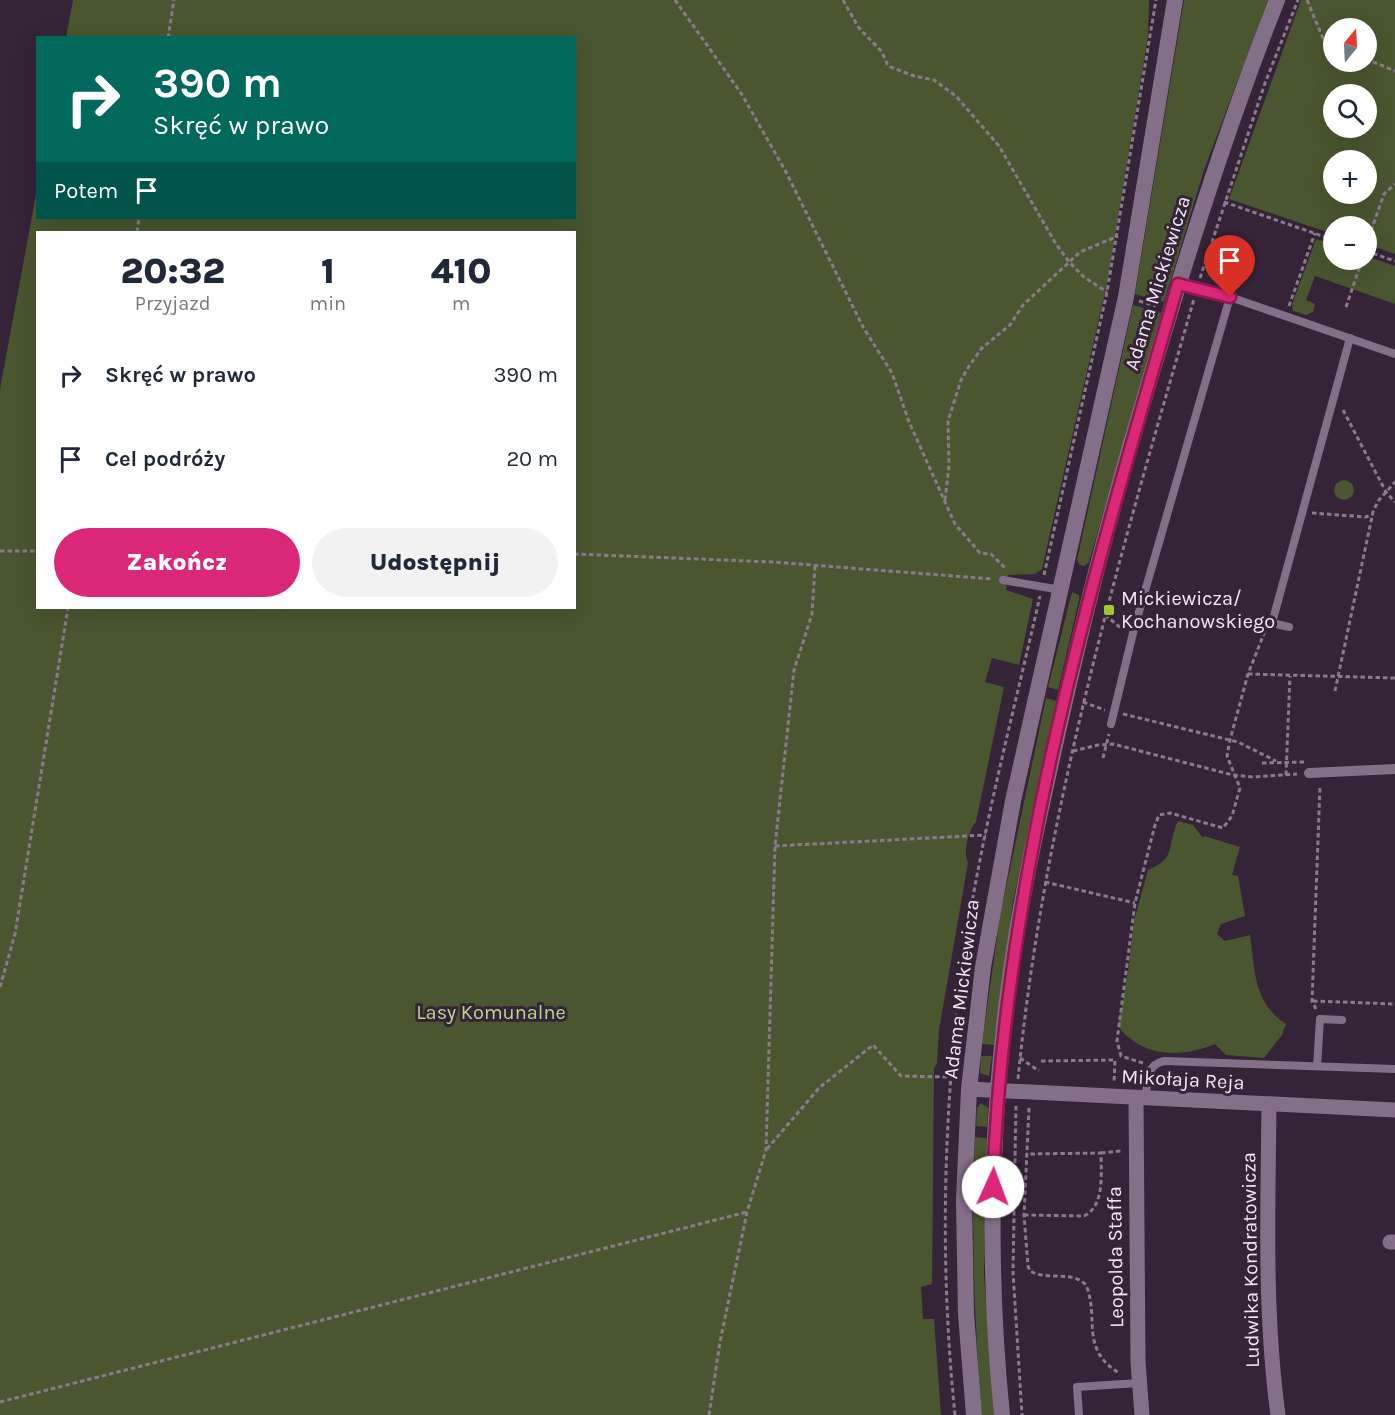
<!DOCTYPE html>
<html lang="pl">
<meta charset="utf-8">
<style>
body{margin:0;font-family:Karla,sans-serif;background:#f2f2f3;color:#1f2937;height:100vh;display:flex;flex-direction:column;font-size:22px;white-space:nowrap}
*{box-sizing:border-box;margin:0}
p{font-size:20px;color:#747a83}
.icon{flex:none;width:33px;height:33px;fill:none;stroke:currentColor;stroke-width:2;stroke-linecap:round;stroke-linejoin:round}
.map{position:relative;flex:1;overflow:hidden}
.side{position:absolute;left:36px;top:231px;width:540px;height:378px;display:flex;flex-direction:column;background:#fff;border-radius:0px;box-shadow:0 6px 24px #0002}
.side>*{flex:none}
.top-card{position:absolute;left:36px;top:36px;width:540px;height:183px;border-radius:0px;box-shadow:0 6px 24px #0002;background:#00695c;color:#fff;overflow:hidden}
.needle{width:39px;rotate:18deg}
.controls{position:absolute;left:1323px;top:18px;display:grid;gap:12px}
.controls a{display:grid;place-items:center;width:54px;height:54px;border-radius:50%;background:#fff;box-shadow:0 6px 24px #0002;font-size:30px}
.pin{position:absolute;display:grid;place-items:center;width:51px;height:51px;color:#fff;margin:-62px -26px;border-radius:50% 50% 50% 0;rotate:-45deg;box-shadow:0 0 6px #0007}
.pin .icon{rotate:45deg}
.me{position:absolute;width:66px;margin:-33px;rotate:2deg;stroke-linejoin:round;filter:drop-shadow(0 0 4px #0008)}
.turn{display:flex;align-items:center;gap:21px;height:126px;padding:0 18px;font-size:27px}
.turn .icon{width:78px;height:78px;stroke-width:2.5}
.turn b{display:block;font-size:42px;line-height:51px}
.then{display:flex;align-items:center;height:57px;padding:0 18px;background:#0003;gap:12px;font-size:22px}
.eta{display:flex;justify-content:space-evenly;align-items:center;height:102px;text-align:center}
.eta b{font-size:36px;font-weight:800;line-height:42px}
.button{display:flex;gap:12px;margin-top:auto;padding:12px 18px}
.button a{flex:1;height:69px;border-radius:36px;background:#db2777;color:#fff;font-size:24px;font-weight:800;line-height:69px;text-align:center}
.button a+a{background:#f2f2f3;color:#1f2937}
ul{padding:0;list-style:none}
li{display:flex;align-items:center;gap:18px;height:84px;padding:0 18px}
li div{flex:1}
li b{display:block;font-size:22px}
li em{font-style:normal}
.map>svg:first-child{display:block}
.green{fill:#4a5630;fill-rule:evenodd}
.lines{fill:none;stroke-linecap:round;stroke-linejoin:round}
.path{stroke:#8a7b8c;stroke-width:3;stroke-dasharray:4.5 3;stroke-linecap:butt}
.service{stroke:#846f88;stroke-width:8}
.pedestrian{stroke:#846f88;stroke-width:10}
.minor{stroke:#846f88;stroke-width:15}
.tertiary{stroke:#846f88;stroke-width:16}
.route-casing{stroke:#8e194d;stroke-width:15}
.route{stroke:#db2777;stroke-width:10}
.poi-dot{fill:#a1c92a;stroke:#352338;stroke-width:2}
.labels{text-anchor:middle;stroke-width:6;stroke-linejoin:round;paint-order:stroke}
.street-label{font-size:20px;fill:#f2e6f4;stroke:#352338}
.poi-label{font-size:20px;fill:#f2e6f4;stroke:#352338;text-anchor:start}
.park-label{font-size:20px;fill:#bcd68a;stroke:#352338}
</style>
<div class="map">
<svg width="1395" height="1415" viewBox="0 0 1395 1415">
<rect width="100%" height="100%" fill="#352338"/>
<g class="green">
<path d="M73,0H1149L1148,36L1108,279L1042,569L1035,574L1008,575L1006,590L1033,599L1019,665L992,658L985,682L1004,687L976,822C968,829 963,854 968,863L939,1030L937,1064L934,1068L932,1284L921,1287L923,1319H934L941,1415H0V389L37,189L38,218H574V38L66,37ZM38,232H574V608H38Z"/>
<polygon points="1184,0 1268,0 1204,170 1164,302 1135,294"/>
<path d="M1301,0H1395V254L1367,244L1366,226H1334L1333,234L1229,199ZM1366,28V62H1334V28ZM1366,94V128H1334V94ZM1366,160V194H1334V160Z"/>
<polygon points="1316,239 1333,244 1334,260 1366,260 1367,256 1395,266 1395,304 1315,276 1306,300 1315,304 1313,312 1306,315 1293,311 1292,305"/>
<polygon points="1133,305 1161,313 1089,562 1084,566 1080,565 1077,560"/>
<circle cx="1344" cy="490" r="10"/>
<polygon points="1072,592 1079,595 1079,600 1058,690 1048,687"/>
<polygon points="1046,698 1057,701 1013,901 994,1045 982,1044 1000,916"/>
<path d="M1178,821L1193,825L1203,838L1204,836L1240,847L1232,875L1238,876L1245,916L1221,924L1217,934L1225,941L1250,935C1255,969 1253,1003 1286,1024L1282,1035L1264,1058L1226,1055L1215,1044C1182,1058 1142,1058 1118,1026L1128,972L1134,921L1148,870C1178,857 1166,846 1178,821Z"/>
<polygon points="981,1056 992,1056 989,1076 980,1073"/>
<polygon points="981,1103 988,1108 987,1127 976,1126 977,1108"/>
<path d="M975,1137L987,1138L984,1273L994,1415H982C974,1322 971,1230 975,1137Z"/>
</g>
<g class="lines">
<g class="path">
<polyline points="675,0 741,93 786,172 863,327 892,373 909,422 955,524 980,553 991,554 1005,568"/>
<polyline points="843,0 859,28 882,52 888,66 914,76 934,80 956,96 999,146 1056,244 1070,263 1084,277 1107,292"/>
<polyline points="1307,0 1324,41 1334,45"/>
<polyline points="168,38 174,0"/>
<polyline points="1366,59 1395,71"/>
<polyline points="1224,202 1334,240"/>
<polyline points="137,232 139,218"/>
<polyline points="1366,245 1384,194 1395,184"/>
<polyline points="1366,251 1395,261"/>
<polyline points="1200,278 1265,83 1298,0"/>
<polyline points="1139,301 1156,306"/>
<polyline points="1289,306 1315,233"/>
<polyline points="1346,307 1362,260"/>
<polyline points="1343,410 1386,492 1395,502"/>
<polyline points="945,500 949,466 948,421 961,380 969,366 982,348 1010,325 1023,305 1080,252 1118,236"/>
<polyline points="1312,513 1366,517 1373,514"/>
<polyline points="0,551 38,551"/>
<polyline points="574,554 773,562 992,579"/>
<polyline points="1044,575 1107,292 1156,0"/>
<polyline points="1105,615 1122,629"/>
<polyline points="1248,674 1395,678"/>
<polyline points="1335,691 1373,512 1378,501 1395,482"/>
<polyline points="1083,702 1105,710"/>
<polyline points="1123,714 1238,742 1276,761"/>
<polyline points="1073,751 1098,745 1113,744 1233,775 1253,777 1297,774"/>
<polyline points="1103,758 1109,734"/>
<polyline points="1262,763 1304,762"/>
<polyline points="1286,775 1290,676"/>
<polyline points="775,846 986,835"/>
<polyline points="1045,882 1135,903"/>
<polyline points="0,987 15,934 68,608"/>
<polyline points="1313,1001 1395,1004"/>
<polyline points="1316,1009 1312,1001 1320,786"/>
<polyline points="1020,1058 1039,1071"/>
<polyline points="1041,1061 1115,1060 1114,1083"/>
<polyline points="1143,1063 1121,1056 1117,1041 1135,903 1155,825 1159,815 1170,813 1223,828 1232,816 1240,788 1227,756 1230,740 1248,674 1265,631"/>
<path d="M1018,1079C1044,812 1120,555 1194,299"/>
<polyline points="1016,1106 1013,1272 1022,1415"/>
<path d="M1029,1108L1024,1215L1028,1266L1030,1271C1047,1281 1072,1270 1086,1285C1100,1319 1079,1348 1119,1373"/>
<polyline points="767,1149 819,1088 873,1045 901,1076 950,1077"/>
<polyline points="1101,1153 1121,1151"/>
<path d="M1024,1215L1084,1216C1105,1206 1101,1173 1101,1153L1026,1154"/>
<polyline points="0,1402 747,1212"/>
<polyline points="709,1415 720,1342 747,1212 766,1150 775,846 794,670 812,614 815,566"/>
<path d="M955,1415C940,1270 943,1126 960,982C976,852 1011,724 1040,596"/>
</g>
<g class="service">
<polyline points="1178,284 1230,297 1395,354"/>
<polyline points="1003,580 1061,590"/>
<polyline points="1289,627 1272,623 1350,338"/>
<polyline points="1111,724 1134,629 1230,297"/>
<polyline points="1317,1066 1320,1019 1342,1020"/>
<path d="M1146,1098C1147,1083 1145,1065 1164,1061L1395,1069"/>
<polyline points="1079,1415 1077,1387 1139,1383"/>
</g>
<polyline class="pedestrian" points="1309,773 1395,769"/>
<g class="minor">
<polyline points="969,1089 1395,1110"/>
<polyline points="1136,1098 1138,1362 1142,1415"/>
<path d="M1269,1104C1268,1208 1264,1312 1278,1415"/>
<polyline points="1390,1242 1395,1242"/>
</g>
<g class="tertiary">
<polyline points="974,1415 966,1314 964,1200 969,1089 983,967 1013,801 1126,297 1175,0"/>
<path d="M1002,1415C987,1267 990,1118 1011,971C1022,889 1041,808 1059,727C1082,625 1107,524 1137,423C1179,280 1222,139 1277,0"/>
</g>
</g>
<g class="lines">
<g class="route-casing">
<path id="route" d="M993,1187C1003,878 1092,579 1178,284L1230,297"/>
</g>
<use href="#route" class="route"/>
</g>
<rect class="poi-dot" x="1103" y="604" width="12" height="12" rx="3"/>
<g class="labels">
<g class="street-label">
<text transform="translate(1157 283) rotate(-73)" y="7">Adama Mickiewicza</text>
<text transform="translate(961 989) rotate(-83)" y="7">Adama Mickiewicza</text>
<text transform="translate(1183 1079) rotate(3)" y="7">Mikołaja Reja</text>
<text transform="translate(1115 1257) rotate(-91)" y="7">Leopolda Staffa</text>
<text transform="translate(1250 1260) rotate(-91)" y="7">Ludwika Kondratowicza</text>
</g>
<g class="poi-label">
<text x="1121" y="605">Mickiewicza/<tspan x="1121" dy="23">Kochanowskiego</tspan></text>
</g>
<g class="park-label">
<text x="491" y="1019">Lasy Komunalne</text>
</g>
</g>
</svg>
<div class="controls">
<a><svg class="needle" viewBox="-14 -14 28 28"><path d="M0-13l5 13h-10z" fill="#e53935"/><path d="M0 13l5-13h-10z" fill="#747a83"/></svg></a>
<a><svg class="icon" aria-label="search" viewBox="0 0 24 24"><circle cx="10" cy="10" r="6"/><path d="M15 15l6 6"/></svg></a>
<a>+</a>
<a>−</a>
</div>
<div class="pin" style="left:1230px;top:297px;background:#d93025"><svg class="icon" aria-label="arrive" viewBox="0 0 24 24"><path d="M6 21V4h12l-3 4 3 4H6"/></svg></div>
<svg class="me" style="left:993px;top:1187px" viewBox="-20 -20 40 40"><circle r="19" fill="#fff"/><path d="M0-13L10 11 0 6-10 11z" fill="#db2777"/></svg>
<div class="top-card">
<div class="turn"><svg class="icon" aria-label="right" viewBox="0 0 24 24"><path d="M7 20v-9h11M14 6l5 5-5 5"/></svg><div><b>390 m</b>Skręć w prawo</div></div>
<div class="then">Potem<svg class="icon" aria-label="arrive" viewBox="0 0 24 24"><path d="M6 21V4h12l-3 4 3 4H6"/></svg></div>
</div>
<section class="side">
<div class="eta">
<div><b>20:32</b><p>Przyjazd</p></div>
<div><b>1</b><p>min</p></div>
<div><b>410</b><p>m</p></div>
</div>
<ul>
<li><svg class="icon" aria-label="right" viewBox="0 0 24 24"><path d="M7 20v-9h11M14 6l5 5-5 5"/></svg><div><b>Skręć w prawo</b></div><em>390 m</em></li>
<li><svg class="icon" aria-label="arrive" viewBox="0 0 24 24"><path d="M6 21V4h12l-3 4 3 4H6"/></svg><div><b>Cel podróży</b></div><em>20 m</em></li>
</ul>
<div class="button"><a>Zakończ</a><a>Udostępnij</a></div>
</section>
</div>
